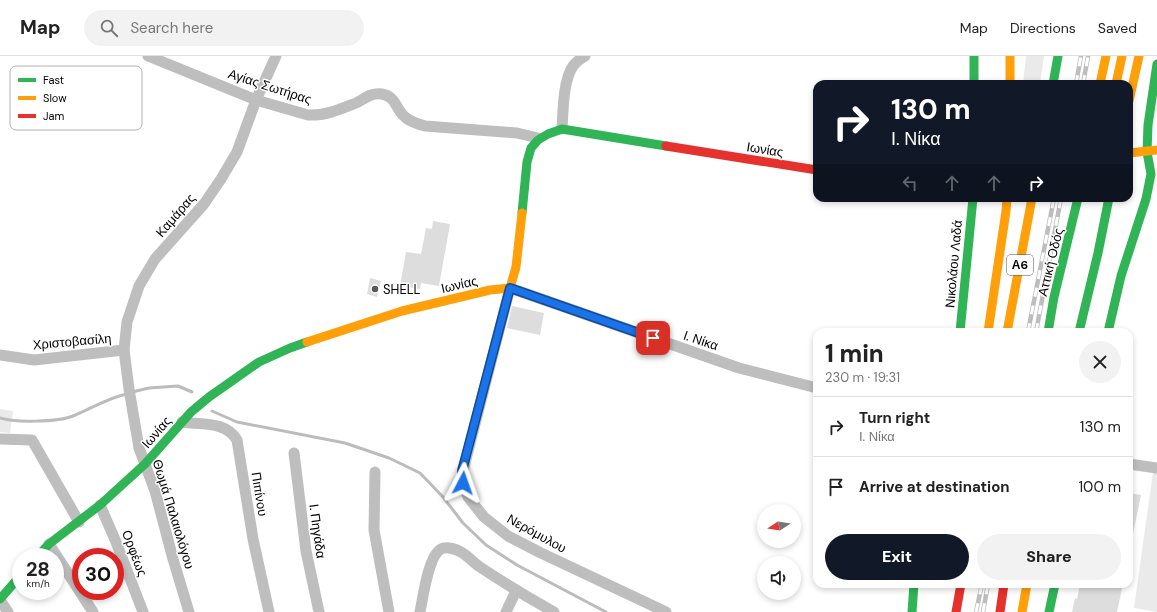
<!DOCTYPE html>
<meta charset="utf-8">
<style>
body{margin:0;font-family:"DM Sans",sans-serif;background:#f2f2f2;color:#222;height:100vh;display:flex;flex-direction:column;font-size:15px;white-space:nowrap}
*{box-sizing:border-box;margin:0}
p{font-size:13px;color:#767676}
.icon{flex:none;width:22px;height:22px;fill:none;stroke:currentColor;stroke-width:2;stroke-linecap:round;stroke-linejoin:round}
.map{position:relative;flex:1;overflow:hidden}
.panel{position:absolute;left:813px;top:272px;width:320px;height:260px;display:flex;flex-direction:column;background:#fff;border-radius:12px;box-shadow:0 2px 6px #0003}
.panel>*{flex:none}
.top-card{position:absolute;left:813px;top:24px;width:320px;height:122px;border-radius:12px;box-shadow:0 2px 6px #0003;background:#111827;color:#fff;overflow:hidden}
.needle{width:26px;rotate:258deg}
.buttons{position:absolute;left:757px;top:448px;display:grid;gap:8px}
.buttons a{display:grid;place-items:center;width:44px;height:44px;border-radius:50%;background:#fff;box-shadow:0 2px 6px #0003;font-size:20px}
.speed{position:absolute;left:12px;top:492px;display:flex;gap:8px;font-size:20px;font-weight:700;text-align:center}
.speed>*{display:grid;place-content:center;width:52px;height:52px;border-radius:50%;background:#fff;box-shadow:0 2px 6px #0003;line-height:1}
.speed small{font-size:10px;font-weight:400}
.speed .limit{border:6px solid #d22;background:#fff;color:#111}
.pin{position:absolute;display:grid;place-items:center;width:34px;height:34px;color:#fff;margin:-17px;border-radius:8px;box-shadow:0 2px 6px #0006}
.me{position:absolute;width:44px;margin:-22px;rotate:4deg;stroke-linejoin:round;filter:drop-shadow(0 0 3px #0008)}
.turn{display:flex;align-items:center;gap:14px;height:84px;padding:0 12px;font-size:18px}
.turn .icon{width:52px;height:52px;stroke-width:2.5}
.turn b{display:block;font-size:28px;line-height:34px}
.lanes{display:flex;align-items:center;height:38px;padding:0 12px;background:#0003;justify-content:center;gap:20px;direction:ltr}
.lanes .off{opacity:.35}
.round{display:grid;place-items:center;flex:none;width:42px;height:42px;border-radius:21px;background:#f2f2f2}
.summary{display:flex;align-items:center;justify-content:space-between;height:68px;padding:0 12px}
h1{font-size:24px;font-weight:800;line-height:30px}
.primary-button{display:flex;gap:8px;margin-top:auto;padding:8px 12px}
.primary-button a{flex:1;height:46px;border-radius:24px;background:#111827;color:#fff;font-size:16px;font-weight:800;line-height:46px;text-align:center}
.primary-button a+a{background:#f2f2f2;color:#222}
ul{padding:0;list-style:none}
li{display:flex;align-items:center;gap:12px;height:60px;padding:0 12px;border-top:1px solid #e0e0e0}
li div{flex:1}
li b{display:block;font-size:15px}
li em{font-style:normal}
header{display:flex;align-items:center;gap:24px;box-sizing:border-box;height:56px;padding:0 20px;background:#fff;border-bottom:1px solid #e0e0e0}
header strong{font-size:19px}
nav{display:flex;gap:22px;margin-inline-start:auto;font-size:14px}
.search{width:280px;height:36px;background:#f2f2f2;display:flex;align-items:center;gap:10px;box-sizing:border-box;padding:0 14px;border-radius:22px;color:#767676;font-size:15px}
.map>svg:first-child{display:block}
.green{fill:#eaeaea}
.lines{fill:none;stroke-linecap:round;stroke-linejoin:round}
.stream{stroke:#bcbcbc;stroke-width:3}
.building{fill:#ddd}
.street{stroke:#bebebe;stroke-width:11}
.fast{stroke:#30b455;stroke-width:9}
.slow{stroke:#ff9f0a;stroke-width:9}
.jam{stroke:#e5322d;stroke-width:9}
.rail-casing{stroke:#bdbdbd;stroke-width:4.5}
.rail{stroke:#fff;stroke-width:3;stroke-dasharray:9;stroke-linecap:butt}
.route-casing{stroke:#114b97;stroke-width:10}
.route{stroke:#1a73e8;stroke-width:7}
.poi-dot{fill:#595959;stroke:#fff;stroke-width:1.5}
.labels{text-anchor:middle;stroke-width:3;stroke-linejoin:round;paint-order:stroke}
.shield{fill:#fff;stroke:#4c4c4c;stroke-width:1}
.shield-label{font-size:12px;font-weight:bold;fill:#000}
.street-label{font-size:13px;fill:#000;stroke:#fff}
.poi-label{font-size:13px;fill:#000;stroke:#fff;text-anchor:start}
.key{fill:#fff;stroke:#b2b2b2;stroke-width:1}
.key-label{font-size:11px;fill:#000}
</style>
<header>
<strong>Map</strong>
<div class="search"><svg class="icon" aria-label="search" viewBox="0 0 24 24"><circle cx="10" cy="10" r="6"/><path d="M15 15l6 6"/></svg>Search here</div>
<nav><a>Map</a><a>Directions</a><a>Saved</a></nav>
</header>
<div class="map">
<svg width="1157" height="556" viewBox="0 0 1157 556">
<rect width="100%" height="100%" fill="#fff"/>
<g class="green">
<polygon points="1026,0 1044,0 1040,28 1023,28"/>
<polygon points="0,353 13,355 10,377 0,376"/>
<polygon points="1153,416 1157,416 1157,556 1134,552"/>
</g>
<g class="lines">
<g class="stream">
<polyline points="132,336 149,332 178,330 192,336"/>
<polyline points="212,355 237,366 345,387 389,402 420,417 443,441 463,467 486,489 517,509 606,556"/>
<path d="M0,362C14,367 58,366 73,360C91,353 107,342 127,338"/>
</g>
</g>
<g class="building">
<polygon points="433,165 450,168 439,230 421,227 420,233 400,230 406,196 421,198 426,172 432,173"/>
<polygon points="370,222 381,225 377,241 367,238"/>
<polygon points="512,250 544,257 540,279 507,272"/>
<polygon points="1129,437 1141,439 1133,478 1129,478"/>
<polygon points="1080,528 1123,528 1117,556 1072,556 1075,542 1077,543"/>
</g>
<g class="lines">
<g class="street">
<path d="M148,0L256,44L308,59C325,60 341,53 356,47C364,43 372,36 382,38C397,41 395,53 405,61C410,66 418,68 425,70L517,77L538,82"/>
<path d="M562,73C563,57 563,24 573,10C576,6 580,3 585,0"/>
<polyline points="0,299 34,304 124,294"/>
<path d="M182,366C201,369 226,365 237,384L253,483L269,556"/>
<polyline points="0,383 32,384 79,466"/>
<polyline points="294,397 306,495 319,556"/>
<polyline points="1129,408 1157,412"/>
<polyline points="375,416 374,474 389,556"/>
<polyline points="100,449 116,486 143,556"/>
<polyline points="49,488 93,556"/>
<polyline points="0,544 8,556"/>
<polyline points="189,556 173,503 155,435 139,392 129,333 124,294 127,266 139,230 155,203 204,148 221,123 237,96 256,44 276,0"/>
<path d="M420,556C423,542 428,500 441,493C446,490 456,493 461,496C468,500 474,507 480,511C504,527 529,542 554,556"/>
<polyline points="506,556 516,535"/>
<polyline points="666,556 541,497 508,480 484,461 468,441 463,427 463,415 510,232 739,312 817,332"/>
</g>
<g class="fast">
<polyline points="974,0 974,28"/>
<polyline points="1053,28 1058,0"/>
<polyline points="522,157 527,106 531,92 538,84 548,78 562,73 666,90"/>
<polyline points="960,276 973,142"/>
<polyline points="1048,276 1054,241 1078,142"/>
<polyline points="1079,276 1098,197 1109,142"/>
<polyline points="1108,276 1121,220 1146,143 1151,118 1147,96 1148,69 1157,8"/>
<polyline points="37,501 49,488 100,449 145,408 191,356 209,341 259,306 290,292 307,286"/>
<polyline points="0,543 21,519"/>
<polyline points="912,556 914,528"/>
<polyline points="1049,556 1055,528"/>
</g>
<g class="slow">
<polyline points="1010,0 1010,28"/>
<polyline points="1100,28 1106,0"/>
<polyline points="1116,28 1122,0"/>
<polyline points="1129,45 1139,0"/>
<polyline points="1129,97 1157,94"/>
<polyline points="988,276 1006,155 1007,142"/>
<polyline points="1007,276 1032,142"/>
<polyline points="307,286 402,255 490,234 510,232 516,211 522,157"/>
<polyline points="1022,556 1027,528"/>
</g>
<g class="jam">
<polyline points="666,90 817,114"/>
<polyline points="956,556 961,528"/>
<polyline points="1000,556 1004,528"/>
</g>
<g class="rail-casing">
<g id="rail">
<polyline points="1076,28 1081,0"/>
<polyline points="1083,28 1088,0"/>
<polyline points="1028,276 1054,142"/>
<polyline points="1036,276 1061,142"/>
<polyline points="976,556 982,528"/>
<polyline points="983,556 988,528"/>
</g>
</g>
<use href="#rail" class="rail"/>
</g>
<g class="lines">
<g class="route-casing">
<polyline id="route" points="463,427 462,415 510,232 653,282"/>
</g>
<use href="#route" class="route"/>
</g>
<circle class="poi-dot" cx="375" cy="233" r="4"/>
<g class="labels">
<rect class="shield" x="1007" y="199" width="26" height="20" rx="3"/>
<g class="shield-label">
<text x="1020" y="213">Α6</text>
</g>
<g class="street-label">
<text transform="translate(270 30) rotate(18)" y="5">Αγίας Σωτήρας</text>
<text transform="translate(765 93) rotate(9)" y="5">Ιωνίας</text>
<text transform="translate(175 159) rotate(-49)" y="5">Καμάρας</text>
<text transform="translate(1050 206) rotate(-76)" y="5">Αττική Οδός</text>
<text transform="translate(953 208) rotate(-85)" y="5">Νικολάου Λαδά</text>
<text transform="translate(459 228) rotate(-13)" y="5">Ιωνίας</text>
<text transform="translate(701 284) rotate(19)" y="5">Ι. Νίκα</text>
<text transform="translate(72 285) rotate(-5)" y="5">Χριστοβασίλη</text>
<text transform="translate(156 376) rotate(-49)" y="5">Ιωνίας</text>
<text transform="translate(260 438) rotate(81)" y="5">Πιπίνου</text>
<text transform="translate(174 458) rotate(73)" y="5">Θωμά Παλαιολόγου</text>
<text transform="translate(318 475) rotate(82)" y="5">Ι. Πηγάδα</text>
<text transform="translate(537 477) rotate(29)" y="5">Νερόμυλου</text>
<text transform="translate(135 497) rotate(69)" y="5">Ορφέως</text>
</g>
<g class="poi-label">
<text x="383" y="238">SHELL</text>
</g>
</g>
<rect x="10" y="10" width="132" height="64" rx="6" class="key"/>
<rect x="18" y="22" width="18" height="4" fill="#30b455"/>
<rect x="18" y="40" width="18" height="4" fill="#ff9f0a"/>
<rect x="18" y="58" width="18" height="4" fill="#e5322d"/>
<g class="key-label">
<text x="43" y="28">Fast</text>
<text x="43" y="46">Slow</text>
<text x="43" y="64">Jam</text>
</g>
</svg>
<div class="buttons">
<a><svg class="needle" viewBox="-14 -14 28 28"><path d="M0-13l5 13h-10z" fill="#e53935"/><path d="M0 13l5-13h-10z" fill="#767676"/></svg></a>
<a><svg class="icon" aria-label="sound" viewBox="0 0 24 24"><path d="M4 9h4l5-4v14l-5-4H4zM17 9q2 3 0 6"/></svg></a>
</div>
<div class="speed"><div>28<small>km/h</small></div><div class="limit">30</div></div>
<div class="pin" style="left:653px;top:282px;background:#d93025"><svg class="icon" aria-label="arrive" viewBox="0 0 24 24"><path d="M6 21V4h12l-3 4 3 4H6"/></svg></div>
<svg class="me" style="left:463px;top:427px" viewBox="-20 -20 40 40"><path d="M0-17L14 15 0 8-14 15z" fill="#1a73e8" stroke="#fff" stroke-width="4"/></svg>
<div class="top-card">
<div class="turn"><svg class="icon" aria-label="right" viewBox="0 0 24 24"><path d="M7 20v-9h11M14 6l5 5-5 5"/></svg><div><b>130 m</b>Ι. Νίκα</div></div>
<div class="lanes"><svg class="icon off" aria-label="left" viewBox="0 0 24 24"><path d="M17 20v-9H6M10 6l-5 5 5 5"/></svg><svg class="icon off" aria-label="ahead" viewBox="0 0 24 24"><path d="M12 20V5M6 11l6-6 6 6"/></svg><svg class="icon off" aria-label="ahead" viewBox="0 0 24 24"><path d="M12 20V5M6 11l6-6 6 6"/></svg><svg class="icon" aria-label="right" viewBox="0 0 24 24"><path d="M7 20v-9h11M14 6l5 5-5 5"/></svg></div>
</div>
<section class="panel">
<div class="summary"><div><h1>1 min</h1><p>230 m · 19:31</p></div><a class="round"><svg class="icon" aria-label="close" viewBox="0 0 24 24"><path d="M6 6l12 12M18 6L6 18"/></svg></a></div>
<ul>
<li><svg class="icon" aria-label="right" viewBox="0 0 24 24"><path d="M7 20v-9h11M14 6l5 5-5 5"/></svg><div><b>Turn right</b><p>Ι. Νίκα</p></div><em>130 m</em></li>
<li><svg class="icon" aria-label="arrive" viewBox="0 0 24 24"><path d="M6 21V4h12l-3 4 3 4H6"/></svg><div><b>Arrive at destination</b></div><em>100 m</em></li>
</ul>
<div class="primary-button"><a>Exit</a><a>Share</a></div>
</section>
</div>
